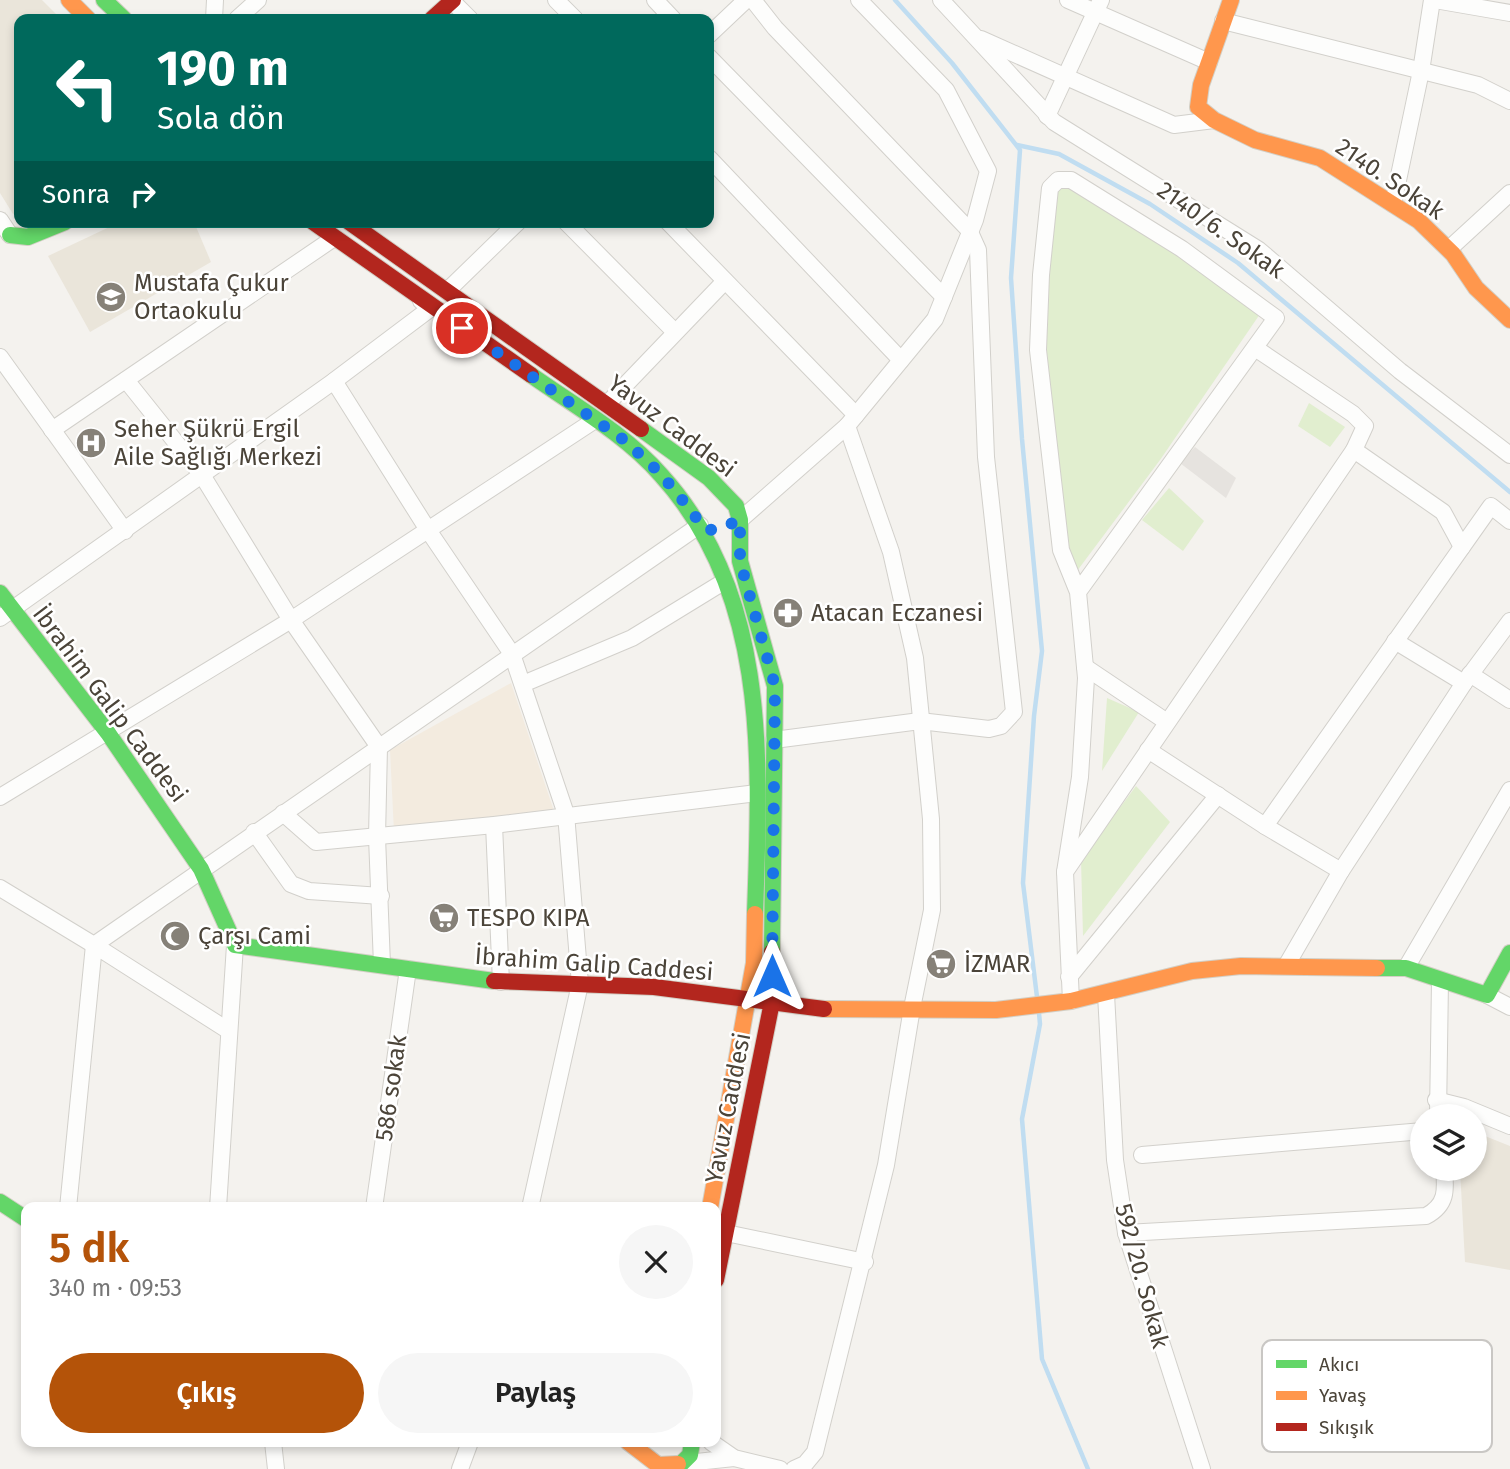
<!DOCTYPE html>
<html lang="tr">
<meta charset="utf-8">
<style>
body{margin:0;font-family:"Fira Sans",sans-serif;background:#f6f6f6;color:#222;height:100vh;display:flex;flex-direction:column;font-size:26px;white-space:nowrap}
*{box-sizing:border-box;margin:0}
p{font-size:23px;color:#767676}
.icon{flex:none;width:38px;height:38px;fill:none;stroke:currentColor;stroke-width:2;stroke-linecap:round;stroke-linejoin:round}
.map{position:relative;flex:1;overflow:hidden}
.sheet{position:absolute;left:21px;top:1202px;width:700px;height:245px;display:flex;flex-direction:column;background:#fff;border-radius:14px;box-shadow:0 4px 10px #0003}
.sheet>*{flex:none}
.banner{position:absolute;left:14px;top:14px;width:700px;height:214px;border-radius:14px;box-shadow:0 4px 10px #0003;background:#00695c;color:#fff;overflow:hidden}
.buttons{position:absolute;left:1410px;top:1104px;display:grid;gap:14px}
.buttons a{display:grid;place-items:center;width:77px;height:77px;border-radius:50%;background:#fff;box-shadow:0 4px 10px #0003;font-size:35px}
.pin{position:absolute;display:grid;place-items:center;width:60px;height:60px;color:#fff;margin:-30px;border:4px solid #fff;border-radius:50%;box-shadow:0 2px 7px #0007}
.me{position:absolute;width:77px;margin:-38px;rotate:0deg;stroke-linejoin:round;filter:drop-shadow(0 0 5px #0008)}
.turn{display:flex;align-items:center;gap:24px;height:147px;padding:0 28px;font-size:32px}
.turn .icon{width:91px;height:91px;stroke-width:2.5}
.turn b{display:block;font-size:49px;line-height:60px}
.then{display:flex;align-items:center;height:66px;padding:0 28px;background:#0003;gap:14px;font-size:26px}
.round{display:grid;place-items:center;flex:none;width:74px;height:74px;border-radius:37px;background:#f6f6f6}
.overview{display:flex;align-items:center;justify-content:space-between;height:119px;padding:0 28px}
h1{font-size:42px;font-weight:600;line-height:52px;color:#b45309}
.button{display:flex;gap:14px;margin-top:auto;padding:14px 28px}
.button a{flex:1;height:80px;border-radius:42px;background:#b45309;color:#fff;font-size:28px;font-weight:600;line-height:80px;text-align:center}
.button a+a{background:#f6f6f6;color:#222}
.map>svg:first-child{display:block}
.commercial{fill:#f3ebdf}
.education{fill:#eae5da}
.green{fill:#e1eecf}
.parking{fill:#e6e3df}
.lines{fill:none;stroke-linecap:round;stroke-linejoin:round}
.stream{stroke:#c0ddf1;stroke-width:4.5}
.street-casing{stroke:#d2d0cb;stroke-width:18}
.fast-casing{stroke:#d3cfc5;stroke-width:18}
.slow-casing{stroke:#d3cfc5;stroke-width:18}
.jam-casing{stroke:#d3cfc5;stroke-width:18}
.street{stroke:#fdfdfc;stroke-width:16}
.fast{stroke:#63d668;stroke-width:16}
.slow{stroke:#ff974d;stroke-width:16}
.jam{stroke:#b3261e;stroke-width:16}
.route{stroke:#1a73e8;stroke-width:12;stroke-dasharray:0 21.6}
.labels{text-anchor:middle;stroke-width:5;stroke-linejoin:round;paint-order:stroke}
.street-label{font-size:24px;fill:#4b4439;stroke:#fff}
.poi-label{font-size:24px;fill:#4b4439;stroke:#fff;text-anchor:start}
.key{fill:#fff;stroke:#c9c7c4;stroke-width:2}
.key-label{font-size:19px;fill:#4b4439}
</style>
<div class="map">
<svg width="1510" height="1469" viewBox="0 0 1510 1469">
<rect width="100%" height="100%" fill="#f4f2ee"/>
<polygon class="commercial" points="511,683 554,811 394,832 390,750"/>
<g class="education">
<polygon points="0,0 42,0 61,19 19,19 19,211 13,214 0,193"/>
<polygon points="120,222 194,222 211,262 90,332 48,256"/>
<polygon points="1475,1132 1510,1146 1510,1270 1465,1262 1460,1169 1475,1169"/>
</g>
<g class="green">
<polygon points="1066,187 1160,241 1260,314 1160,460 1077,571 1066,547 1044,322 1057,191"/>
<polygon points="1309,403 1345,427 1330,447 1298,426"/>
<polygon points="1169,488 1204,521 1183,551 1142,520"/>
<polygon points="1107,698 1139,712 1102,771"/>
<polygon points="1136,786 1170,822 1083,936 1081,860"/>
</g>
<polygon class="parking" points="1195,447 1236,478 1226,498 1180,463"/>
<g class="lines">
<g class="stream">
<polyline points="895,0 952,63 1020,150 1011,278 1022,439 1042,651 1034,716 1023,883 1037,997"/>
<polyline points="1017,145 1059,154 1150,204 1238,263 1510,492"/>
<polyline points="1039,1013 1040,1024 1022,1119 1042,1359 1088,1469"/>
</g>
<g class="street-casing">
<g id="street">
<polyline points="451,0 470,19"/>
<polyline points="556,0 575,19"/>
<polyline points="655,0 673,19"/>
<polyline points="753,0 775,28 969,230 978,250 986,457 1014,712 1001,726 989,729 920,721 774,740"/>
<polyline points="941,0 1054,122 1259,250 1400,371 1510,455"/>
<polyline points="1068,0 1209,62"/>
<polyline points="1435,0 1510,13"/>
<polyline points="214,19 215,0"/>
<polyline points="237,19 258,0"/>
<polyline points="1223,21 1478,85 1510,101"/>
<polyline points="709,35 746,0"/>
<polyline points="981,39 1174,125 1214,120"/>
<polyline points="709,57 944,297"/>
<polyline points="1047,116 1101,0"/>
<polyline points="709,158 901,360"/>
<polyline points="1393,204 1421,71 1432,0"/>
<polyline points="0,220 10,235"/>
<polyline points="566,222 675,332"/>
<polyline points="668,222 856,415"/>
<polyline points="1449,249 1510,193"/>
<polyline points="447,291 518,222"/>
<polyline points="1255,348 1353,414 1365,426 1354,450"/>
<polyline points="0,357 125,531"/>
<polyline points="126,380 202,475 291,620 379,747 377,837 382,965"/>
<polyline points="334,381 428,530 512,654 566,814 580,984 530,1208"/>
<polyline points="607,404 725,281"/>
<polyline points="52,430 334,238"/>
<polyline points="740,520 847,426 935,319 975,220 988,171 946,90 859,0"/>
<polyline points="0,618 334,381 431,308 421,301"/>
<polyline points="1395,641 1464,683"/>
<polyline points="1085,667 1167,722"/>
<polyline points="1470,674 1510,700"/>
<polyline points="523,684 632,638 725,581"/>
<polyline points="1148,750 1265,826"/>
<polyline points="0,797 291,620 595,420"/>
<polyline points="283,813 316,842 494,825 757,793"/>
<polyline points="494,825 501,982"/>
<polyline points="254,832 291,884 309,891 381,896"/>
<polyline points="1341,871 1464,683 1510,621"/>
<polyline points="1065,872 1080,777 1086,678 1078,592 1061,550 1038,350 1041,275 1050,188 1058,180 1071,180 1182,249 1276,318 1078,592"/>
<polyline points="0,888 94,945 700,525"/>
<polyline points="1286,966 1341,871 1265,826 1491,506 1510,521"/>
<polyline points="1406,968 1510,790"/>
<polyline points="1069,977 1218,795"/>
<polyline points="1106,994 1115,1160 1126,1233 1202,1469"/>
<polyline points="1487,995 1510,1007"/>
<polyline points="1071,1001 1065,872 1354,450 1443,512 1462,547"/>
<polyline points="1436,1100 1464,1107 1510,1126"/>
<polyline points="1438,1116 1440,981"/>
<polyline points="1142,1155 1423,1131"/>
<polyline points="68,1208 94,945 229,1031"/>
<polyline points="218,1208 235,945"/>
<polyline points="374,1208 408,969"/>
<polyline points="726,1233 865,1262"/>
<path d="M1126,1233L1426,1216C1447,1205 1446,1190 1444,1169"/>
<polyline points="273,1442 276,1469"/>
<polyline points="711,1442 734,1458 780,1469"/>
<polyline points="678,1464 734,1458"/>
<polyline points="460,1469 470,1442"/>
<polyline points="794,1469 805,1464 815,1452 886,1165 912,1008 932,910 931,819 915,658 891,552 847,426"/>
</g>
</g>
<g class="fast-casing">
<g id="fast">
<polyline points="104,0 124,19"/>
<polyline points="10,235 28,237 65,222"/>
<path d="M531,375C575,406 625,434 661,475C770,595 760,762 755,914"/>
<polyline points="641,429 709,478 736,506 740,520 740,561 775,686 772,952"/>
<polyline points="0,593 108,733 201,869 235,945 494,981"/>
<polyline points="1377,968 1406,968 1487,995 1510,953"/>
<polyline points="0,1202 26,1219"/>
<polyline points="676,1469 690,1455 692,1442"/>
</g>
</g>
<g class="slow-casing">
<g id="slow">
<polyline points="69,0 88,19"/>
<polyline points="1231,0 1201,85 1198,107 1214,120 1255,140 1320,158 1419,221 1453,254 1476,288 1510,320"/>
<polyline points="824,1009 996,1010 1071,1001 1192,971 1241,966 1377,968"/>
<polyline points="710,1208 754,963 755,914"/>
<polyline points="628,1442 658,1465 678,1464"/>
</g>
</g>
<g class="jam-casing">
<g id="jam">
<polyline points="432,19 453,0"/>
<polyline points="313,222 531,375"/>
<polyline points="349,222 641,429"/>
<polyline points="494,981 654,987 824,1009"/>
<polyline points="716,1280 772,1002 772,952"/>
</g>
</g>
<use href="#street" class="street"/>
<use href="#fast" class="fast"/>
<use href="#slow" class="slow"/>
<use href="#jam" class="jam"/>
</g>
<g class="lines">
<polyline class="route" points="462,328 624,440 660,473 694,514 700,525 709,530 718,529 740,520 740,561 775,686 772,976"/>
</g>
<defs>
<g id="school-disc" transform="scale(1.575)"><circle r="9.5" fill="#868178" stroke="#fff"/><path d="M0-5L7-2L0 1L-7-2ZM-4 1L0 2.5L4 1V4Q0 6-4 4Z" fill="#fff"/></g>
<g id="hospital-disc" transform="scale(1.575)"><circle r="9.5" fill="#868178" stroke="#fff"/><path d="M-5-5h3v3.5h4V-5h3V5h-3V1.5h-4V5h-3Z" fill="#fff"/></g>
<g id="pharmacy-disc" transform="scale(1.575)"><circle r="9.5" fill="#868178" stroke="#fff"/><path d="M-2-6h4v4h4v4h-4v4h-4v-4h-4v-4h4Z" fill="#fff"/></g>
<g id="supermarket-disc" transform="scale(1.575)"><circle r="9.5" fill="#868178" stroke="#fff"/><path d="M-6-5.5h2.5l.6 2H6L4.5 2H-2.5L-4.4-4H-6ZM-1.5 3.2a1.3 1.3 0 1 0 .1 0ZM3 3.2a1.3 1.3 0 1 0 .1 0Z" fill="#fff"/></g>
<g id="mosque-disc" transform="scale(1.575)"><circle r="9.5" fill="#868178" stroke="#fff"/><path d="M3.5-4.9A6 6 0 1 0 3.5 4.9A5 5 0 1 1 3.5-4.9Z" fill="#fff"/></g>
</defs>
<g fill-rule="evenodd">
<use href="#school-disc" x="111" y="297"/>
<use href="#hospital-disc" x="91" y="443"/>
<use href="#pharmacy-disc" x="788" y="613"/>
<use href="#supermarket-disc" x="444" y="918"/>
<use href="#mosque-disc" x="175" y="936"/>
<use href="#supermarket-disc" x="941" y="964"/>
</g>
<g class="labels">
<g class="street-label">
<text transform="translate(1390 179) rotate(34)" y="8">2140. Sokak</text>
<text transform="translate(1221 230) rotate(35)" y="8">2140/6. Sokak</text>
<text transform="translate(672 426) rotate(37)" y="8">Yavuz Caddesi</text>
<text transform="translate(110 704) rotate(53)" y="8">İbrahim Galip Caddesi</text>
<text transform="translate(594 964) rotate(4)" y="8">İbrahim Galip Caddesi</text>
<text transform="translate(391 1088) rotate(-82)" y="8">586 sokak</text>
<text transform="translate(728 1108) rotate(-79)" y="8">Yavuz Caddesi</text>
<text transform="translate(1142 1276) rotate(75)" y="8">592/20. Sokak</text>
</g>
<g class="poi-label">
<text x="134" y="291">Mustafa Çukur<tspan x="134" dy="28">Ortaokulu</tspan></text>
<text x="114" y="437">Seher Şükrü Ergil<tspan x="114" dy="28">Aile Sağlığı Merkezi</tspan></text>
<text x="811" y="621">Atacan Eczanesi</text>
<text x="467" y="926">TESPO KIPA</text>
<text x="198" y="944">Çarşı Cami</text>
<text x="964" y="972">İZMAR</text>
</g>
</g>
<rect x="1262" y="1340" width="230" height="112" rx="10" class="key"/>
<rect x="1276" y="1360" width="31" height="8" fill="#63d668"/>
<rect x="1276" y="1391" width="31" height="9" fill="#ff974d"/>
<rect x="1276" y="1423" width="31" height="8" fill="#b3261e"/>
<g class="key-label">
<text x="1319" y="1371">Akıcı</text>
<text x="1319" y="1402">Yavaş</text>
<text x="1319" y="1434">Sıkışık</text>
</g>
</svg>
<div class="buttons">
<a><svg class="icon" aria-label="layers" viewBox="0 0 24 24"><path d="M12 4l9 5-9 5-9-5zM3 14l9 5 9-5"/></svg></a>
</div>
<div class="pin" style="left:462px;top:328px;background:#d93025"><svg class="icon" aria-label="arrive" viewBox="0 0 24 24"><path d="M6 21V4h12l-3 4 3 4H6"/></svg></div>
<svg class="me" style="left:772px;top:976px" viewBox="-20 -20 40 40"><path d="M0-17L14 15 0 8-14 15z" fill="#1a73e8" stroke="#fff" stroke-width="4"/></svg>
<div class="banner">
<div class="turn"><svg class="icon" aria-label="left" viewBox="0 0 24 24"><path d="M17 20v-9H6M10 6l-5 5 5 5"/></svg><div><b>190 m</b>Sola dön</div></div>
<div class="then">Sonra<svg class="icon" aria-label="right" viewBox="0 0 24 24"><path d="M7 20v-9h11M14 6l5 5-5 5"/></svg></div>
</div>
<section class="sheet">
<div class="overview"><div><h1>5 dk</h1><p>340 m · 09:53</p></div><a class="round"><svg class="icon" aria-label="close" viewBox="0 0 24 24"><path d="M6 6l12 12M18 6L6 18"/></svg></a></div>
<div class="button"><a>Çıkış</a><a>Paylaş</a></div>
</section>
</div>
